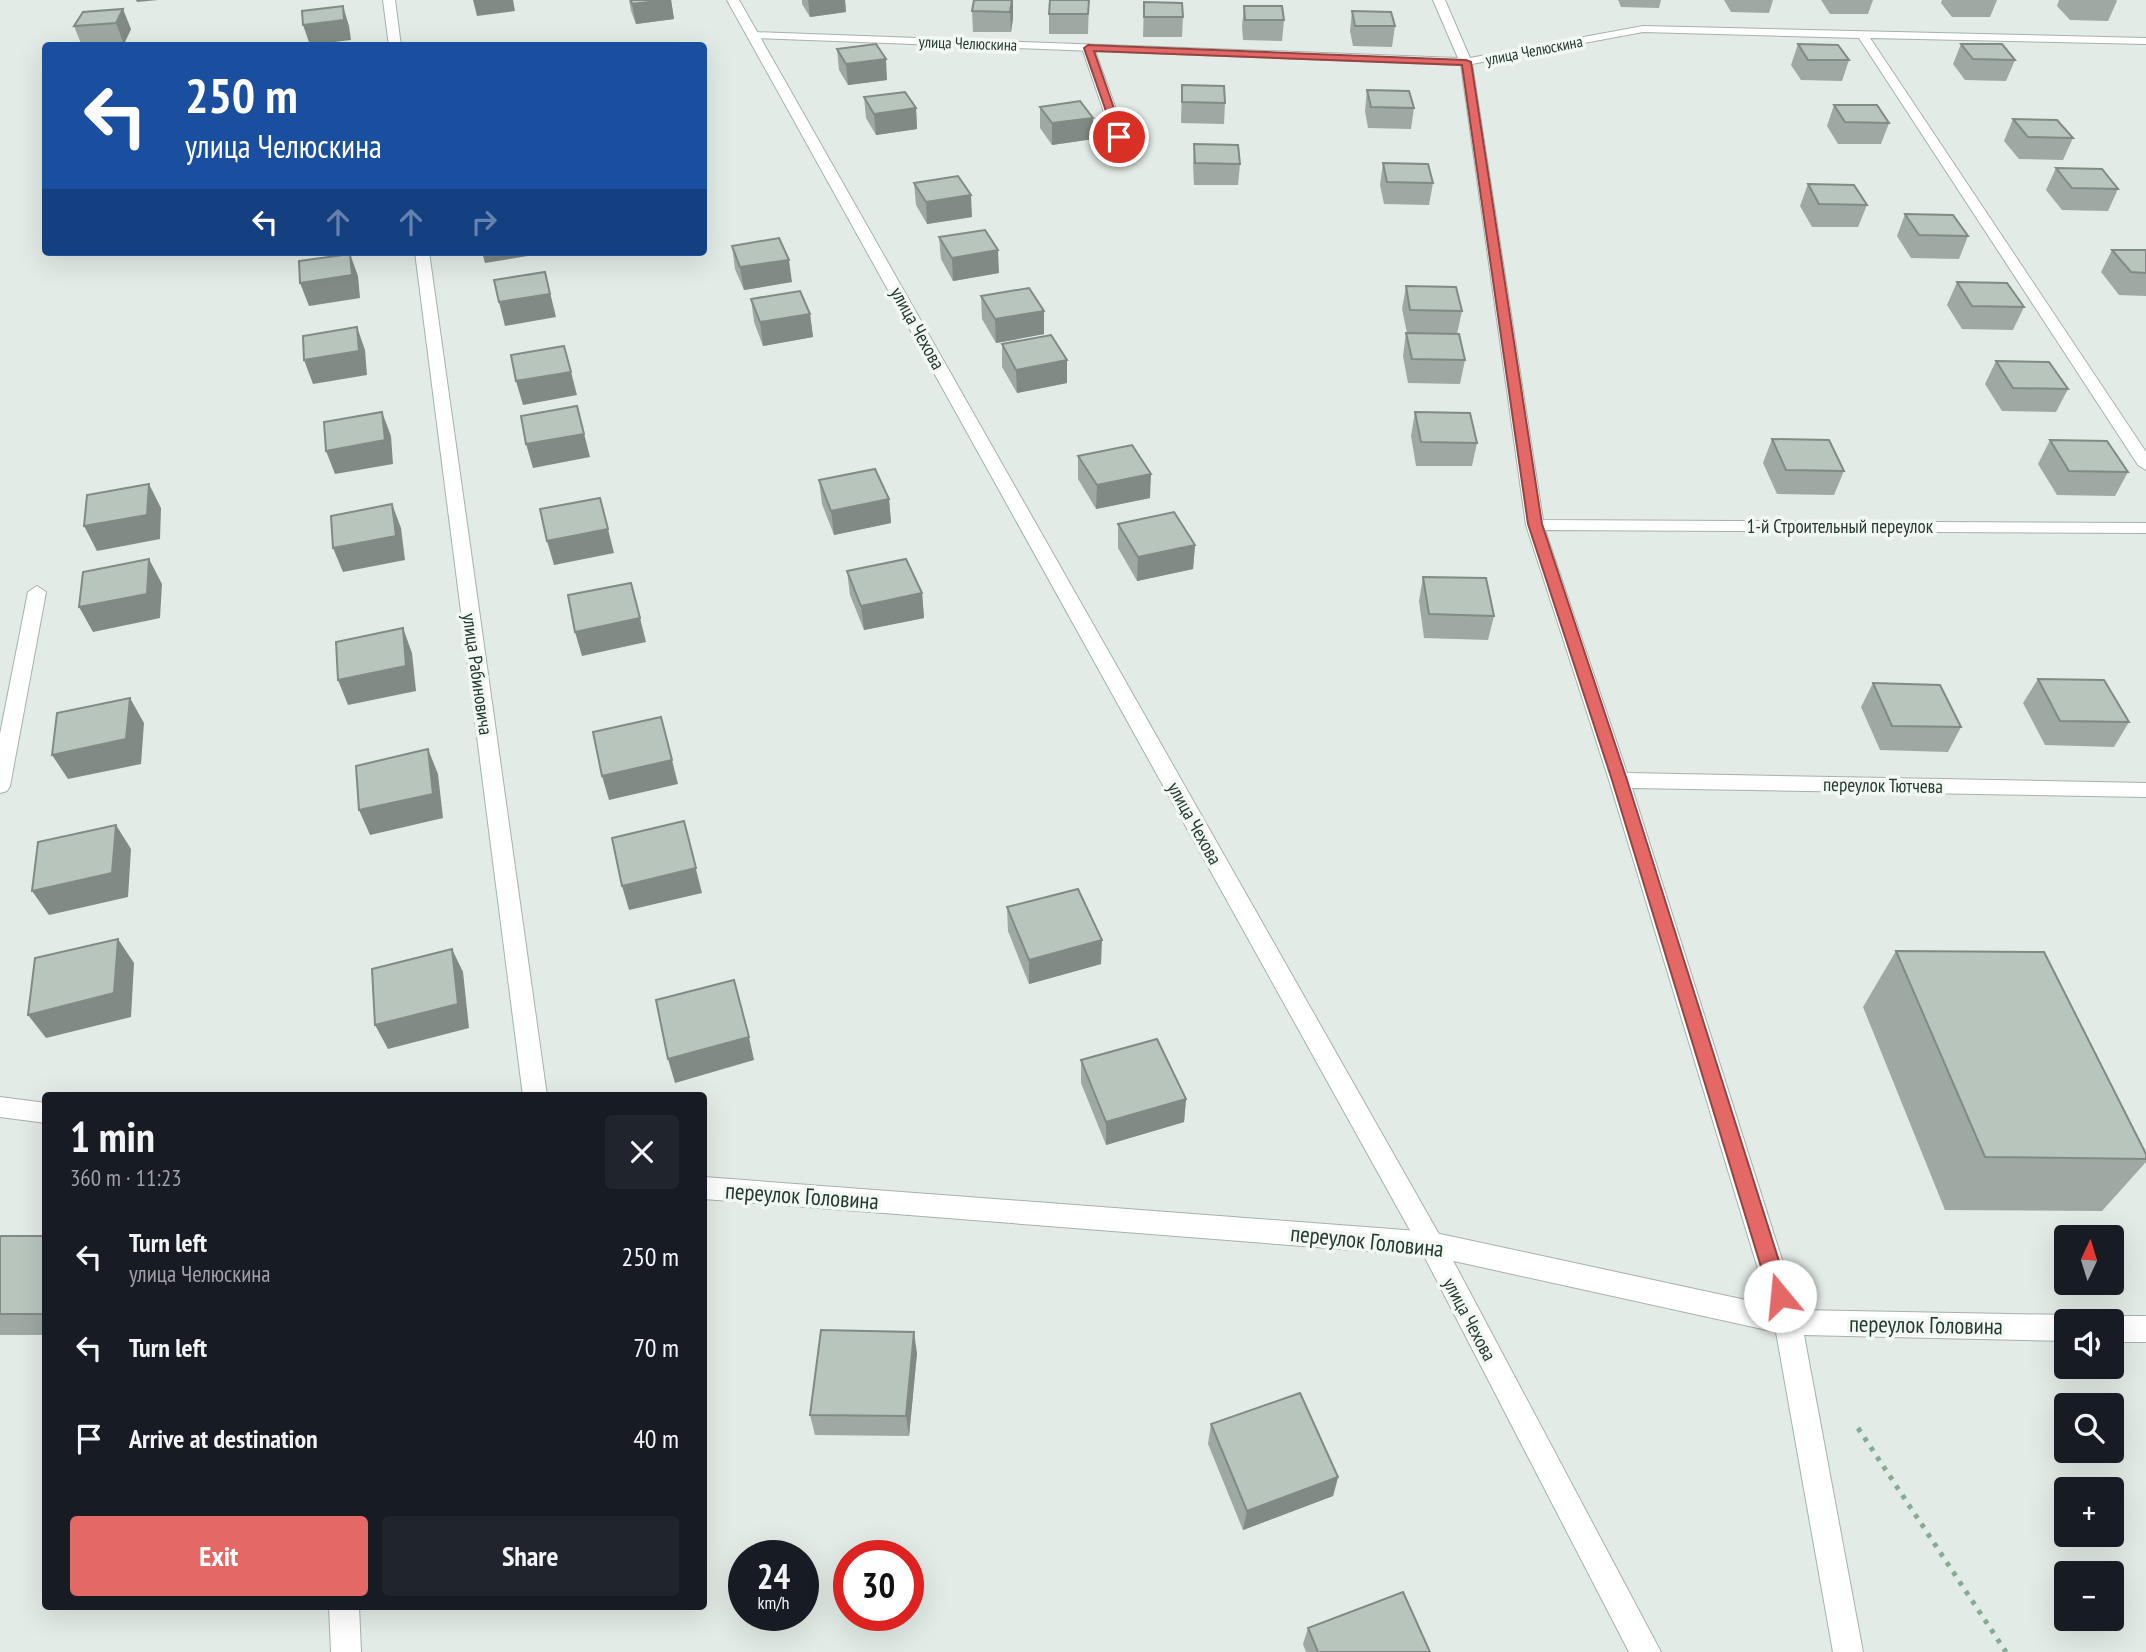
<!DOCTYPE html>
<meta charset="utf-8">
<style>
body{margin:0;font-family:"PT Sans Narrow",sans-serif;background:#20242c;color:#f1f3f6;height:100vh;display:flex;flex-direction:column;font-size:26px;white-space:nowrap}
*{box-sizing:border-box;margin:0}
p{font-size:23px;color:#9ea1a6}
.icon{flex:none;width:38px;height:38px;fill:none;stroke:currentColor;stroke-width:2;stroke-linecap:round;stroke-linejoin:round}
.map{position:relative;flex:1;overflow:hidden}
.sheet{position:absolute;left:42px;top:1092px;width:665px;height:518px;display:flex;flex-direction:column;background:#171b24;border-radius:7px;box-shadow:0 7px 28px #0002}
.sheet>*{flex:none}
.guide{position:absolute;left:42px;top:42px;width:665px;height:214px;border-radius:7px;box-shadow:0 7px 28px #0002;background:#1a4fa0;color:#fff;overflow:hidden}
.needle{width:46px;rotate:4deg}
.controls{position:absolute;left:2054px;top:1225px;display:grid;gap:14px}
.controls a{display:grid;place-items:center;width:70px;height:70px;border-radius:7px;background:#171b24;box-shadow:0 7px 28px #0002;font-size:35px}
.speed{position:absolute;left:728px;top:1540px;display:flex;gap:14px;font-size:35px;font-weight:700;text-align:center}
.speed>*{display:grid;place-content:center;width:91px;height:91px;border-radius:50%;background:#171b24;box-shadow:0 7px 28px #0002;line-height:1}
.speed small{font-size:18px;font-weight:400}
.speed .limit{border:10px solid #d22;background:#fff;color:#111}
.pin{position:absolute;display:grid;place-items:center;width:60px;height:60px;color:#fff;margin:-30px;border:4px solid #fff;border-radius:50%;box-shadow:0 2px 7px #0007}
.me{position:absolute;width:77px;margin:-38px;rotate:343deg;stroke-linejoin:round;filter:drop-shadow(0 0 5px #0008)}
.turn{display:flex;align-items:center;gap:24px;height:147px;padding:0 28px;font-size:32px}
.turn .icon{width:91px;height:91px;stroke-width:2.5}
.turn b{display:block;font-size:49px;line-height:60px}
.lanes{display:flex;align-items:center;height:66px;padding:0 28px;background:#0003;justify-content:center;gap:35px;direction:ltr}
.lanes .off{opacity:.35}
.round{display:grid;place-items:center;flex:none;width:74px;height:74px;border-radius:7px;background:#20242c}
.overview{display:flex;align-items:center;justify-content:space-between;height:119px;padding:0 28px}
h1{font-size:42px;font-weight:700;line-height:52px}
.button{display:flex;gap:14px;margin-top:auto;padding:14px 28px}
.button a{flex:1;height:80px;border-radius:7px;background:#e46866;color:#fff;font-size:28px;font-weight:700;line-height:80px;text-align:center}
.button a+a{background:#20242c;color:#f1f3f6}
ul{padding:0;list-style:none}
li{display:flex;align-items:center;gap:21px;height:91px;padding:0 28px}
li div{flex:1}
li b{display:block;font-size:26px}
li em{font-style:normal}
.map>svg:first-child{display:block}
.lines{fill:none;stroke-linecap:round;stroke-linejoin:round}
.service-casing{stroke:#a5b2ab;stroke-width:2}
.minor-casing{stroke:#a5b2ab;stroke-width:2}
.tertiary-casing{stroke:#a5b2ab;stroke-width:2}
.path{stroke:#85ab96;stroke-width:5;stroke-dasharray:4.5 7;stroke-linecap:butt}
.service{fill:#fff;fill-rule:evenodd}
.minor{fill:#fff;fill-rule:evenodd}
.tertiary{fill:#fff;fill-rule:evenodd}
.wall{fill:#9ea9a3}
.shaded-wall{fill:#818a84}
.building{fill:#b8c5bd;stroke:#818a84;stroke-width:2}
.route{fill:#e46866;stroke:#944442;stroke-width:2}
.labels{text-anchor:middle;stroke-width:7;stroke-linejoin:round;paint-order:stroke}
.far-street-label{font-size:16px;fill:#243a2f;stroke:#f2f8f3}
.street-label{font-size:19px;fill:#243a2f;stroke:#f2f8f3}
.near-street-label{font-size:23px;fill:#243a2f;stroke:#f2f8f3}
</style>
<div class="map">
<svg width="2146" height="1652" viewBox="0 0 2146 1652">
<rect width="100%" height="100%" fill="#e2ebe5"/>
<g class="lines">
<g class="service-casing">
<g id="service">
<polygon points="1088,44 1094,48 1134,159 1132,162 1127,163 1120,159 1082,48"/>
<polygon points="329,1606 359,1606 361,1652 331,1652"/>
</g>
</g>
<g class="minor-casing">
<g id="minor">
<polygon points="383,0 395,0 401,46 389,46"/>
<polygon points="1433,0 1445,0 1470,58 1643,26 2146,38 2146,44 1870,38 2146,452 2146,470 2138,465 1859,38 1643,32 1472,64 1543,520 2146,523 2146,533 1545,530 1627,773 2146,783 2146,797 1632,788 1798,1310 2067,1315 2078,1321 2067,1321 2067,1341 1804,1335 1863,1652 1833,1652 1776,1332 1431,1256 704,1199 704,1177 1431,1232 1769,1305 1609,780 1526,525 1461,65 753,38 747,35 753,32 1458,58"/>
<polygon points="415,252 429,252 547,1096 523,1096"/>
<polygon points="37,586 46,592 10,786 7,791 0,793 0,734 28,592"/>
<polygon points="0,1097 46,1103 46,1123 0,1117"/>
<polygon points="2112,1316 2146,1316 2146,1342 2112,1342 2112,1321 2102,1321"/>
</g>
</g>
<g class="tertiary-casing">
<polygon id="tertiary" points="727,0 739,0 1440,1236 1661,1652 1629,1652 1422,1252"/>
</g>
<polyline class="path" points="1858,1428 2006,1652"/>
<use href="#service" class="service"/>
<use href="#minor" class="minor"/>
<use href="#tertiary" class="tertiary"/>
</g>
<g class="wall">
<polygon points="629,0 671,0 674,19 636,24 631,11"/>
<polygon points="802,0 845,0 846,12 810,17 802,4"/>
<polygon points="1013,0 1013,18 1011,32 973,32 972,11"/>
<polygon points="1089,0 1088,34 1049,34 1049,14"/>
<polygon points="1618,0 1661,0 1659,8 1621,7"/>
<polygon points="1724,0 1773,0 1769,13 1731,12"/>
<polygon points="1821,0 1873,0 1868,14 1830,14"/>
<polygon points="1942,0 1997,0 1990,17 1952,17 1941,3"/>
<polygon points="2059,0 2116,0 2117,1 2108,21 2070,20 2057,6"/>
<polygon points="1144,2 1183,17 1182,37 1143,37"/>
<polygon points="1244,6 1284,20 1282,41 1243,40 1242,26"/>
<polygon points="1352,11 1395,26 1392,47 1353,46 1350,31"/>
<polygon points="83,12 131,29 124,44 82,46 74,26"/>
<polygon points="1798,44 1849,60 1842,81 1801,80 1791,65"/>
<polygon points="1961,44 2015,60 2006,81 1965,80 1953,64"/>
<polygon points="837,49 887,80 848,85 839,70"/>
<polygon points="1182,85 1225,103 1224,124 1181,123"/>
<polygon points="1367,90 1414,108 1411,129 1368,128 1365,111"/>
<polygon points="864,97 916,108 917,129 876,135 866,118"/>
<polygon points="1834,105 1889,123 1881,144 1838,144 1827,126"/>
<polygon points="1040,107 1093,118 1093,139 1052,145 1040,128"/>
<polygon points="2013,119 2073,138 2063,160 2019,159 2004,141"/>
<polygon points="1194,144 1240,164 1238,185 1194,185 1193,166"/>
<polygon points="1383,163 1433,183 1429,205 1384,204 1380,185"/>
<polygon points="2056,168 2118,189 2108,211 2062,210 2046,190"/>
<polygon points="914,183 972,217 927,224 916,205"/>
<polygon points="1808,184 1867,205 1858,227 1812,227 1800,206"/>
<polygon points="1905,214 1968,236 1959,259 1911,258 1897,236"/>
<polygon points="939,237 999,273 953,281 941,259"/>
<polygon points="732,246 792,282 744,290 735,269"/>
<polygon points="2112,250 2146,250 2146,296 2119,295 2101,272"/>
<polygon points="1957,282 2024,307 2013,330 1962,329 1947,305"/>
<polygon points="1406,286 1462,311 1457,334 1407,333 1402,309"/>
<polygon points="981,296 1044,311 1044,334 996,343 982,319"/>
<polygon points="751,299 810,314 813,337 763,346 754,322"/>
<polygon points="1406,333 1465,360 1460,384 1408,383 1403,356"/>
<polygon points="1002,344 1067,383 1017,393 1002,367"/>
<polygon points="1996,361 2068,389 2056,412 2002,411 1985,384"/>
<polygon points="1415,412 1477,443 1472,466 1416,466 1411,436"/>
<polygon points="1772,439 1844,471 1834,495 1777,494 1763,463"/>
<polygon points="2050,440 2128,472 2115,496 2057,495 2038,464"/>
<polygon points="1078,456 1150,498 1096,509 1078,479"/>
<polygon points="819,480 889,499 891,523 834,535 822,504"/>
<polygon points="1118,524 1195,545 1193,569 1137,581 1118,548"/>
<polygon points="847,571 922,593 924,618 864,630 850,595"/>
<polygon points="1423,577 1494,616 1488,640 1424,638 1419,601"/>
<polygon points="2038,679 2129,722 2114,747 2045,745 2023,703"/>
<polygon points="1873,683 1961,727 1948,752 1880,750 1861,707"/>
<polygon points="1007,907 1101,964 1029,984 1008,931"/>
<polygon points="1896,951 2146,1154 2146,1162 2102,1211 1945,1210 1863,1007"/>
<polygon points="1081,1060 1186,1099 1184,1122 1106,1145 1081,1083"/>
<polygon points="46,1236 46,1335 0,1335 0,1238"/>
<polygon points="917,1353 909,1436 815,1435 810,1415"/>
<polygon points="1211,1424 1338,1477 1333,1496 1243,1530 1208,1444"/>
<polygon points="1308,1628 1430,1652 1306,1652 1303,1644"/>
</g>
<g class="shaded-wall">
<polygon points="136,0 158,0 137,2"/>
<polygon points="473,0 513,0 515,11 477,16"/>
<polygon points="666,0 671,0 674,19 636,24 632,4"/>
<polygon points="808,0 845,0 846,12 810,17"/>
<polygon points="1013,0 1013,18 1011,32 1010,12"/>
<polygon points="343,6 349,26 351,40 310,45 303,25"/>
<polygon points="123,9 131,29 124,44 116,23"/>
<polygon points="886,59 887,80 848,85 846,64"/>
<polygon points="916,108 917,129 876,135 874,114"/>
<polygon points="1093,118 1093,139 1052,145 1052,123"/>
<polygon points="971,195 972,217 927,224 926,202"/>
<polygon points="998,250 999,273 953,281 952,258"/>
<polygon points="482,252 533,252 534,255 485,263"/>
<polygon points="350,254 358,276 360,298 309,306 300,283"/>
<polygon points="789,260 792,282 744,290 740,267"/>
<polygon points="545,272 556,317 505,326 499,302"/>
<polygon points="1044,311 1044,334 996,343 995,319"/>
<polygon points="810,314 813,337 763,346 760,322"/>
<polygon points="357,327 365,350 367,375 313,384 304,360"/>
<polygon points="1067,360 1067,383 1017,393 1016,370"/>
<polygon points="571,372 577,395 523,405 516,381"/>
<polygon points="577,406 590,457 533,468 526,444"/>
<polygon points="382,412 391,436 393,464 335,474 326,451"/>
<polygon points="1151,474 1150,498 1096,509 1097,485"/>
<polygon points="149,484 161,508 160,539 97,551 84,526"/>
<polygon points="889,499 891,523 834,535 831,511"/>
<polygon points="392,504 401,528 405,560 343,572 333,548"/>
<polygon points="608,529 614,553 554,565 547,541"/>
<polygon points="1195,545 1193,569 1137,581 1138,557"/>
<polygon points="149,559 162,584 160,618 93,632 79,607"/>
<polygon points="922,593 924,618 864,630 861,606"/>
<polygon points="640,618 646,642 582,656 575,632"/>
<polygon points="403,628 412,653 416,691 348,705 338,680"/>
<polygon points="130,698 144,723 141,764 68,779 52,755"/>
<polygon points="428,749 438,774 443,818 370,835 359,810"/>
<polygon points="672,760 678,784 609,800 602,776"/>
<polygon points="684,821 702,893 629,910 622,886"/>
<polygon points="116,825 131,849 128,897 49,915 32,891"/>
<polygon points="118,939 134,963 131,1017 46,1038 28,1015"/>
<polygon points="1102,940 1101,964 1029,984 1029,960"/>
<polygon points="452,949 463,972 469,1028 388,1049 375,1025"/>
<polygon points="749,1037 754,1060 675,1083 668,1059"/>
<polygon points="1186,1099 1184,1122 1106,1145 1106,1122"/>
<polygon points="914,1332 917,1353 909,1436 906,1416"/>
<polygon points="1338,1477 1333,1496 1243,1530 1247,1511"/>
</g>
<g class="building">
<polygon points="631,0 666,0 632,4"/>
<polygon points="974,0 1012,0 1010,12 972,11"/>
<polygon points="1050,0 1089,0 1088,14 1049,14"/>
<polygon points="1144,2 1182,3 1183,17 1144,17"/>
<polygon points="343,6 344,20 303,25 302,11"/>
<polygon points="1244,6 1282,6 1284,20 1245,20"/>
<polygon points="123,9 116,23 74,26 83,12"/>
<polygon points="1352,11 1391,12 1395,26 1355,26"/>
<polygon points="876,44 886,59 846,64 837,49"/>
<polygon points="1798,44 1838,45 1849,60 1808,60"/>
<polygon points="1961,44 2002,44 2015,60 1973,59"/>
<polygon points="1182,85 1224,86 1225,103 1182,102"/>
<polygon points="1367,90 1409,91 1414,108 1371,107"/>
<polygon points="905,92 916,108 874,114 864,97"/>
<polygon points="1080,101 1093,118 1052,123 1040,107"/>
<polygon points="1834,105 1877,105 1889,123 1845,122"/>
<polygon points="2013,119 2057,120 2073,138 2028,137"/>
<polygon points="1194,144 1238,145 1240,164 1195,163"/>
<polygon points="1383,163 1428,164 1433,183 1387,182"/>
<polygon points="2056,168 2102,169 2118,189 2072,188"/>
<polygon points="958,176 971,195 926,202 914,183"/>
<polygon points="1808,184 1854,185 1867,205 1819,204"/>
<polygon points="1905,214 1953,215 1968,236 1919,235"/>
<polygon points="985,230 998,250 952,258 939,237"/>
<polygon points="779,238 789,260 740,267 732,246"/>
<polygon points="2112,250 2146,250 2146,273 2131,272"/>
<polygon points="350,254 352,275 300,283 299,261"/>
<polygon points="545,272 550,294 499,302 494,280"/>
<polygon points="1957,282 2007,283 2024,307 1972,306"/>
<polygon points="1406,286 1456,287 1462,311 1410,310"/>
<polygon points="1029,288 1044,311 995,319 981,296"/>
<polygon points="800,291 810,314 760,322 751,299"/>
<polygon points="357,327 359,351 304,360 303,336"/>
<polygon points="1406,333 1459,334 1465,360 1412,359"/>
<polygon points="1051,335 1067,360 1016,370 1002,344"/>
<polygon points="564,346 571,372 516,381 511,355"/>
<polygon points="1996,361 2049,362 2068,389 2013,388"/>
<polygon points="577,406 584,434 526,444 521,416"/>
<polygon points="382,412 385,440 326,451 324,422"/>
<polygon points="1415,412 1470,413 1477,443 1421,442"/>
<polygon points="1772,439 1829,440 1844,471 1786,470"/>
<polygon points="2050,440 2107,441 2128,472 2069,471"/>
<polygon points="1132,445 1151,474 1097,485 1078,456"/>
<polygon points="875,469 889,499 831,511 819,480"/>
<polygon points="149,484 147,515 84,526 87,495"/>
<polygon points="600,498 608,529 547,541 540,509"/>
<polygon points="392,504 396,536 333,548 331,516"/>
<polygon points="1174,512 1195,545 1138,557 1118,524"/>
<polygon points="149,559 147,594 79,607 83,572"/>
<polygon points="906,559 922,593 861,606 847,571"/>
<polygon points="1423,577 1486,578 1494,616 1429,614"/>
<polygon points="631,583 640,618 575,632 568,595"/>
<polygon points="403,628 406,666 338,680 336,642"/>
<polygon points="2038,679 2104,680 2129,722 2060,721"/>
<polygon points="1873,683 1940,685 1961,727 1892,726"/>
<polygon points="130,698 126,739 52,755 57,713"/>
<polygon points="661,717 672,760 602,776 593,732"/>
<polygon points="428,749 433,794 359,810 356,766"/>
<polygon points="684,821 696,868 622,886 612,838"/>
<polygon points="116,825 112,873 32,891 38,842"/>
<polygon points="1078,889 1102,940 1029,960 1007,907"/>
<polygon points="118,939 114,993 28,1015 35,958"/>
<polygon points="452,949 458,1004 375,1025 372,969"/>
<polygon points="1896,951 2044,952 2146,1154 2146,1159 1985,1157"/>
<polygon points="734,980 749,1037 668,1059 656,1000"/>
<polygon points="1157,1039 1186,1099 1106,1122 1081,1060"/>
<polygon points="1,1236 46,1236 46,1314 0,1314 0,1238"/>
<polygon points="821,1330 914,1332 906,1416 810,1415"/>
<polygon points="1300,1393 1338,1477 1247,1511 1211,1424"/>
<polygon points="1403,1592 1430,1652 1318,1652 1308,1628"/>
</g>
<polygon class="route" points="1088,45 1466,60 1471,62 1542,524 1627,780 1790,1296 1787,1303 1780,1305 1773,1303 1770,1296 1612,780 1528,524 1462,65 1094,51 1124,137 1119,140 1115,137 1084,48"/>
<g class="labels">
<g class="far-street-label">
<text transform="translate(968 43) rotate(2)" y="6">улица Челюскина</text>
<text transform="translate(1534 50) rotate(-11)" y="6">улица Челюскина</text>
</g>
<g class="street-label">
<text transform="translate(918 328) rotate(61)" y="7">улица Чехова</text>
<text x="1840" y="533">1-й Строительный переулок</text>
<text transform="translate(478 674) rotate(82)" y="7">улица Рабиновича</text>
<text transform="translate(1883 785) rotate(1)" y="7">переулок Тютчева</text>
<text transform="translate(1195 823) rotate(61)" y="7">улица Чехова</text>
<text transform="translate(1470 1319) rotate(62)" y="7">улица Чехова</text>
</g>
<g class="near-street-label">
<text transform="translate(802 1196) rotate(4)" y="8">переулок Головина</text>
<text transform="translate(1367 1241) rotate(6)" y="8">переулок Головина</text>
<text transform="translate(1926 1325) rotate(1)" y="8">переулок Головина</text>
</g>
</g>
</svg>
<div class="controls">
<a><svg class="needle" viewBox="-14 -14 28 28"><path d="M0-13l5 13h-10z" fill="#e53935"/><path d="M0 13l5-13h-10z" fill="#9ea1a6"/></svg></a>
<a><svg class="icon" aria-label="sound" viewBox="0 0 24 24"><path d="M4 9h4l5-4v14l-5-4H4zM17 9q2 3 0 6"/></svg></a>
<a><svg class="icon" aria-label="search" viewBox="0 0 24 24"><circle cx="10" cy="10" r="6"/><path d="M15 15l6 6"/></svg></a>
<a>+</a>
<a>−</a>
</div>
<div class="speed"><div>24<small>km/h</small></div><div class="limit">30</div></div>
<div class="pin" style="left:1119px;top:137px;background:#d93025"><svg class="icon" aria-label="arrive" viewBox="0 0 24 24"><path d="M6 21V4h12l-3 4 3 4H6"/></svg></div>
<svg class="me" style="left:1780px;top:1296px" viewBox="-20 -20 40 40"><circle r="19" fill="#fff"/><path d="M0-13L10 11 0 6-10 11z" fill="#e46866"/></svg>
<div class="guide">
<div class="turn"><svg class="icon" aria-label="left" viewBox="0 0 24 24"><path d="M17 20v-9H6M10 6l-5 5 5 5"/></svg><div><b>250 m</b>улица Челюскина</div></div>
<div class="lanes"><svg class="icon" aria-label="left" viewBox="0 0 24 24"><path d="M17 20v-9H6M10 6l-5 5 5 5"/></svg><svg class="icon off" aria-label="ahead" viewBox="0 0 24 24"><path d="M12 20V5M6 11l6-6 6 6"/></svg><svg class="icon off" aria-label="ahead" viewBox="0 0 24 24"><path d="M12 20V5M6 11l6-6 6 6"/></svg><svg class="icon off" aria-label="right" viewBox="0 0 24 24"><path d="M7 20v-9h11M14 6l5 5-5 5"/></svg></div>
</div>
<section class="sheet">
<div class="overview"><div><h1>1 min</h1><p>360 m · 11:23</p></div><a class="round"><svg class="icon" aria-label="close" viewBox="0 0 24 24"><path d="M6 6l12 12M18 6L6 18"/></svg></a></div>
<ul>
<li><svg class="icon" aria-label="left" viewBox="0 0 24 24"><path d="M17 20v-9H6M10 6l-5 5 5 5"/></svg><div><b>Turn left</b><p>улица Челюскина</p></div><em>250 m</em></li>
<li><svg class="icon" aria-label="left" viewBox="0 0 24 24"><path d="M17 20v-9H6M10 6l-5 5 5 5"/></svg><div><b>Turn left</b></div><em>70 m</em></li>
<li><svg class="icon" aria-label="arrive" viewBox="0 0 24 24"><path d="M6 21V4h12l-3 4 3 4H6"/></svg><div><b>Arrive at destination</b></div><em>40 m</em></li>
</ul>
<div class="button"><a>Exit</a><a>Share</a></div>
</section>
</div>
